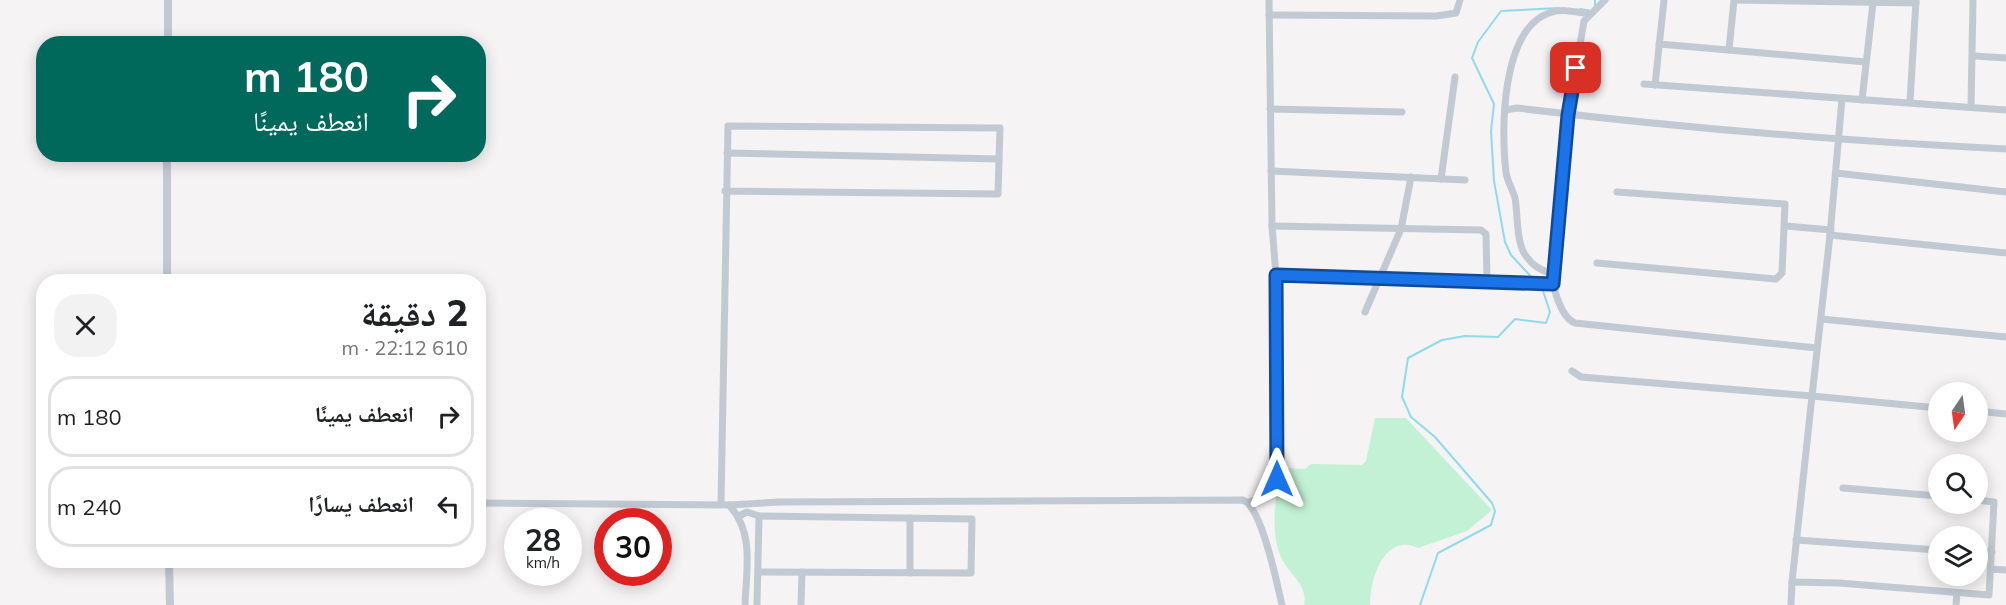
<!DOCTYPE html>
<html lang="ar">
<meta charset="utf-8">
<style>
body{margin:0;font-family:Mulish,"Noto Naskh Arabic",sans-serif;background:#f2f2f2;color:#202124;direction:rtl;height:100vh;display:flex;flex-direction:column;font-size:22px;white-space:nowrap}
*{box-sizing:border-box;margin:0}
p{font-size:20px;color:#757577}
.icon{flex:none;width:33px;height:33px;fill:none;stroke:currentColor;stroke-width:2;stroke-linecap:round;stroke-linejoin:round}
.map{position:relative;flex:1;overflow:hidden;direction:ltr}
.drawer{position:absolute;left:36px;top:274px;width:450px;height:294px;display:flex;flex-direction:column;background:#fff;border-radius:24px;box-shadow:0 3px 15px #0003;direction:rtl}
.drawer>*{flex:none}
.guide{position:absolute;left:36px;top:36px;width:450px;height:126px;border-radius:24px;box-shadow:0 3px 15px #0003;direction:rtl;background:#00695c;color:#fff;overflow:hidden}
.needle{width:39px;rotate:193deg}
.controls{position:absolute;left:1928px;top:382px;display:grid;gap:12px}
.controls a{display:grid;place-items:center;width:60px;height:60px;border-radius:50%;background:#fff;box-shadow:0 3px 15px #0003;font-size:30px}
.speed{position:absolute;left:504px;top:508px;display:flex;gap:12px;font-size:30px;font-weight:700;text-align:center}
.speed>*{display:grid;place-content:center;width:78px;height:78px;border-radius:50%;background:#fff;box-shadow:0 3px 15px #0003;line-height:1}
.speed small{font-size:15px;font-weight:400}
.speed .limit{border:9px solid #d22;background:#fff;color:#111}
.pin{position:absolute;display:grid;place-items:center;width:51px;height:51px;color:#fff;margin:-26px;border-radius:12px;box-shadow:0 3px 9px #0006}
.me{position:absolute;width:66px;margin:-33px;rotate:0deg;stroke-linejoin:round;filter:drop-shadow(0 0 4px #0008)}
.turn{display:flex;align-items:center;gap:21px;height:126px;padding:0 18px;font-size:27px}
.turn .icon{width:78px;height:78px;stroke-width:2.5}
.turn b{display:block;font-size:42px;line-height:51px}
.round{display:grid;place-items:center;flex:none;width:63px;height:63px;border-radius:24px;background:#f2f2f2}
.summary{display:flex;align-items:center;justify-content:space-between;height:102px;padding:0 18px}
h1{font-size:36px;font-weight:800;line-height:45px}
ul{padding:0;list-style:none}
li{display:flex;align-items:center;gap:18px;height:81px;margin:0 12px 9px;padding:0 6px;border:3px solid #e0e0e0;border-radius:24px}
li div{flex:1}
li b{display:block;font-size:22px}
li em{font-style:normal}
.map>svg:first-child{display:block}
.green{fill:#c3f1d5}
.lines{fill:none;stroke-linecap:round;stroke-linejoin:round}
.stream{stroke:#90daee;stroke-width:2}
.minor{stroke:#c1cad2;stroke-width:7}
.tertiary{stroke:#c1cad2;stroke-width:8}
.route-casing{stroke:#114b97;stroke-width:15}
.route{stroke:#1a73e8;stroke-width:10}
</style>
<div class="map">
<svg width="2006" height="605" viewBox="0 0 2006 605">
<rect width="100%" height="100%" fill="#f5f3f3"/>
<path class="green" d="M1375,418H1406L1492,510L1467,531L1418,548C1384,532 1370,579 1370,605H1304C1309,586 1288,573 1281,557C1269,530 1277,497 1279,468L1305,469L1311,464L1362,465L1366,461Z"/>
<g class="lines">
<g class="stream">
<polyline points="1595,0 1595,9"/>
<polyline points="1580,9 1592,11"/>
<polyline points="1535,281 1511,255 1505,242 1494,181 1491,131 1494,104 1472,58 1478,42 1501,11 1559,8"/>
<polyline points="1420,605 1438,553 1491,525 1495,511 1492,503 1435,437 1411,417 1402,397 1408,358 1442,340 1465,336 1498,337 1515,319 1546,323 1550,312 1541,285"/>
</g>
<g class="minor">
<path d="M1605,0L1584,21L1568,115L1552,274C1553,288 1561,318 1575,323L1817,348"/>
<polyline points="1734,0 1916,3"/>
<polyline points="1269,15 1436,16 1456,13 1460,0"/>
<polyline points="1659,44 1866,62"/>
<polyline points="1729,50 1734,0"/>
<polyline points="1974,56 2006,58"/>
<polyline points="1644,84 2006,110"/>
<polyline points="1655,85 1664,0"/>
<polyline points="1842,99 1830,235 1812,396 1938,408"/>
<polyline points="1862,100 1873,3"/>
<polyline points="1910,102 1916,0"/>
<polyline points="1971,106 1973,0"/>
<polyline points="1270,109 1402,112"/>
<path d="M1505,110L1517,108C1680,128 1843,141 2006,149"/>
<polyline points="727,153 999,159"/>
<polyline points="1271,171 1465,180"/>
<polyline points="1836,173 2006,192"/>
<polyline points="1441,179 1455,77"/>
<polyline points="1272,226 1481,230 1486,234 1487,282"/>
<polyline points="1786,226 1831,230"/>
<polyline points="1830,235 2006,253"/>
<polyline points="1597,263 1776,279 1782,273 1785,204 1617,192"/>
<path d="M1552,274C1539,269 1532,266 1524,253C1516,238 1518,215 1515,198C1513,190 1507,181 1506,172C1501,131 1501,30 1549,13C1562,8 1576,12 1589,14"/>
<polyline points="1276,275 1553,284"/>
<polyline points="1365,312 1401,229 1411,177"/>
<polyline points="1821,319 2006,337"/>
<polyline points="1572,371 1581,377 1812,396 1792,582"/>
<polyline points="1977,411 2006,414"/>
<polyline points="1843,488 1938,496"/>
<path d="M1249,502C1265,498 1270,493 1277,479L1276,275L1272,226L1269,0"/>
<path d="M478,503L729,505L779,502L1243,500C1262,507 1277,584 1282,605"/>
<polyline points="721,503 728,126 1000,128 998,194 725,191"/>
<path d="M729,505C755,533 746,570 745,605"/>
<polyline points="739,516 747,512 759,516"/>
<polyline points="910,518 910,573"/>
<polyline points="1796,540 1938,550"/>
<polyline points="1977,552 1992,552"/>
<polyline points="1991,569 2006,570"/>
<polyline points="757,605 759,516 972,519 971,573 758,572"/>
<polyline points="801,605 802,572"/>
<polyline points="1791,605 1792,582 1839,583 1989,595 1994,502 1977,500"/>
<polyline points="1956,605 1957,593"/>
</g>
<g class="tertiary">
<polyline points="168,44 168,0"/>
<polyline points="167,154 167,282"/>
<polyline points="169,561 170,605"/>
</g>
</g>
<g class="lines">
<g class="route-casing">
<polyline id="route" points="1277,479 1276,275 1553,284 1568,115 1576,68"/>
</g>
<use href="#route" class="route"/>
</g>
</svg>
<div class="controls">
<a><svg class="needle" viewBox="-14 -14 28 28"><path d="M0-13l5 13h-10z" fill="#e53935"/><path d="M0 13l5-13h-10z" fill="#757577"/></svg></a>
<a><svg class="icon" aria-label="search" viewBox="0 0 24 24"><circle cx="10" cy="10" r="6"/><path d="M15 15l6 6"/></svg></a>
<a><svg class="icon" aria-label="layers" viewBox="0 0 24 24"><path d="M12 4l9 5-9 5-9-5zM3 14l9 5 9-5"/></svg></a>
</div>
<div class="speed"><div>28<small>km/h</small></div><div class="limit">30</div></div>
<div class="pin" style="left:1576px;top:68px;background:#d93025"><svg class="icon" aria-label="arrive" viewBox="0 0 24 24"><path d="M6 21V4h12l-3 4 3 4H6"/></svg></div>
<svg class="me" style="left:1277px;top:479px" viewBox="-20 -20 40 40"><path d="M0-17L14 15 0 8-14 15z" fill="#1a73e8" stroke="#fff" stroke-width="4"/></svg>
<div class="guide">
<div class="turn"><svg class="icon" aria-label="right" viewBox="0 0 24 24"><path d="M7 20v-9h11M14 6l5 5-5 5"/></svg><div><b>180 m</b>انعطف يمينًا</div></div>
</div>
<section class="drawer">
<div class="summary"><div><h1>2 دقيقة</h1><p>610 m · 22:12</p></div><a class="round"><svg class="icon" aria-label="close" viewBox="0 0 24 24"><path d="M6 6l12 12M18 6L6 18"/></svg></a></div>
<ul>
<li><svg class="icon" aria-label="right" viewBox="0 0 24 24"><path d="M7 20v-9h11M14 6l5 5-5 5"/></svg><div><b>انعطف يمينًا</b></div><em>180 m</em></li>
<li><svg class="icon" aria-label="left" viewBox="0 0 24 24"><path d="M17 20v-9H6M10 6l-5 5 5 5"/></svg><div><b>انعطف يسارًا</b></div><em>240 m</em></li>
</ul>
</section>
</div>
